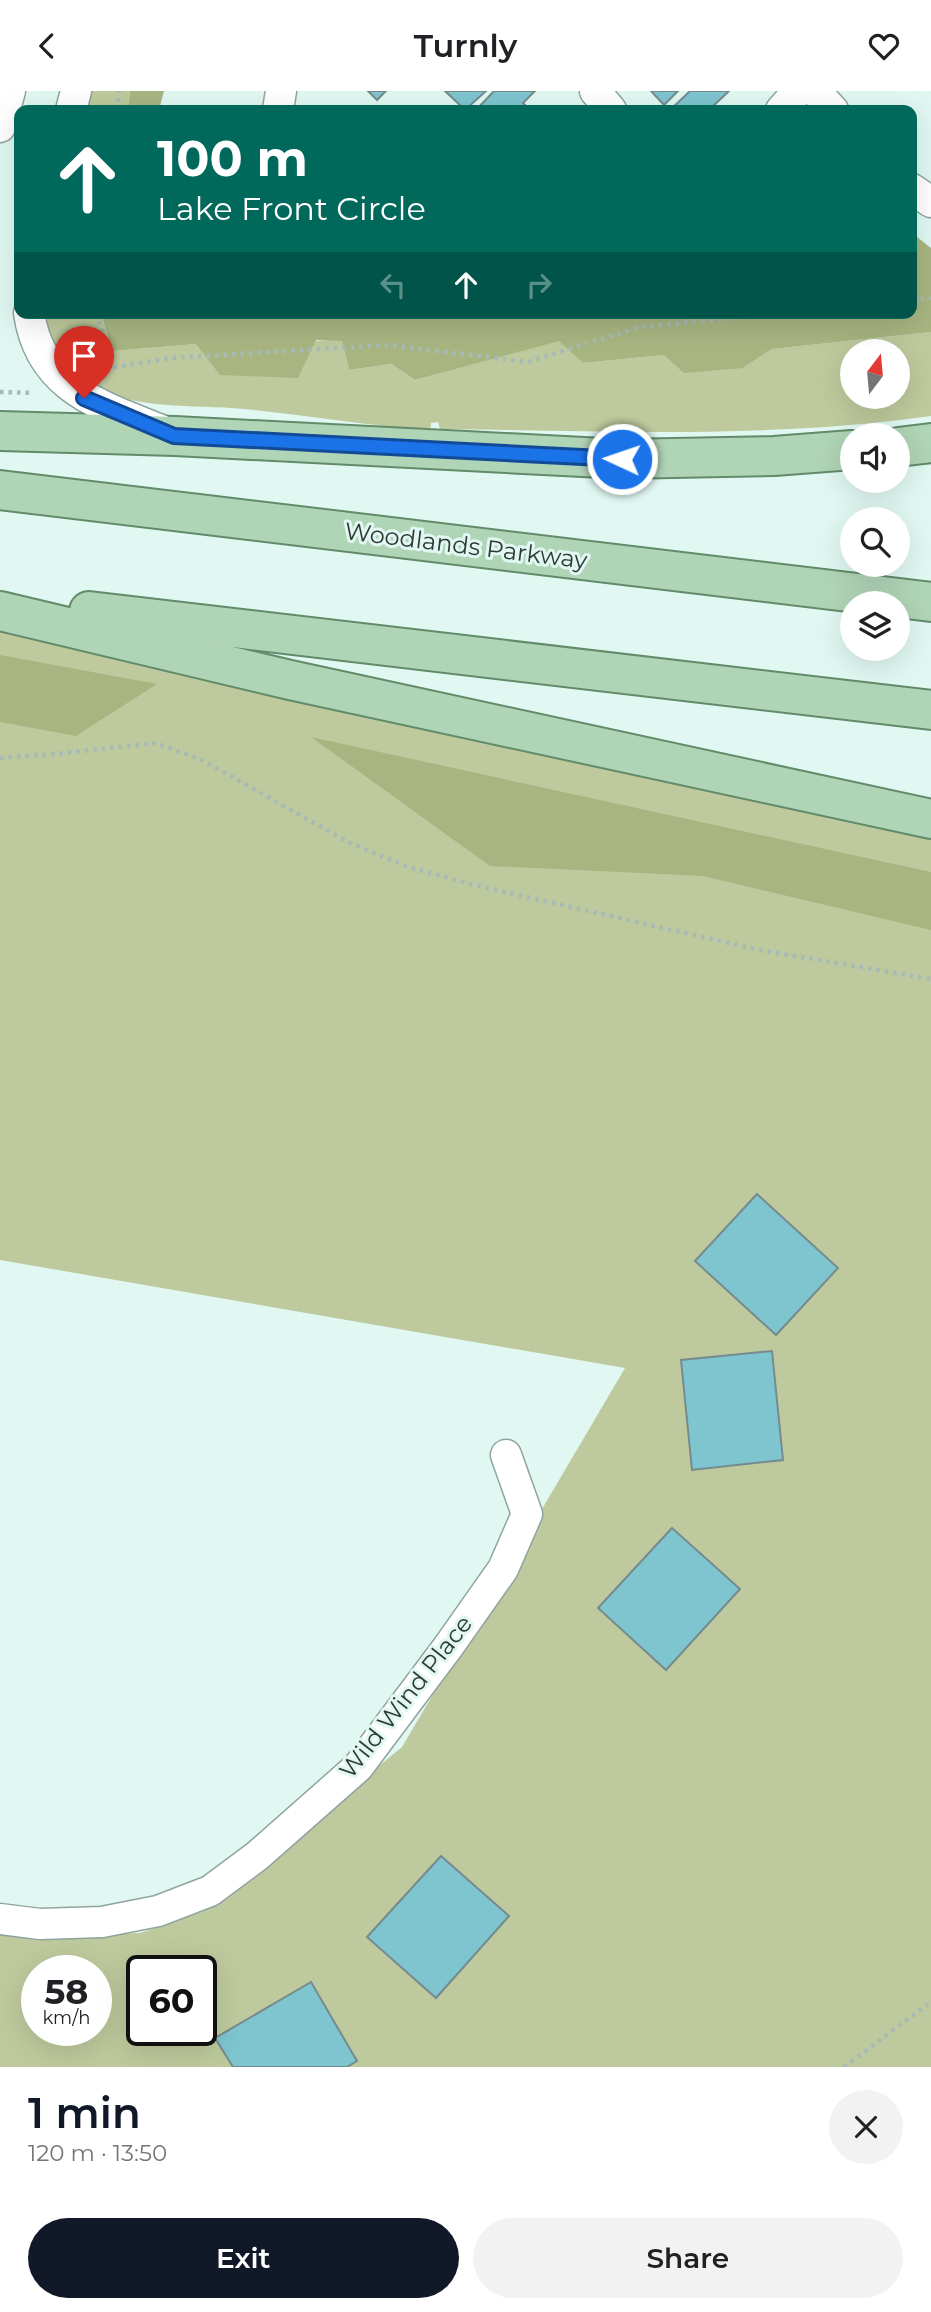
<!DOCTYPE html>
<meta charset="utf-8">
<style>
body{margin:0;font-family:Montserrat,sans-serif;background:#f2f2f2;color:#202124;height:100vh;display:flex;flex-direction:column;font-size:26px;white-space:nowrap}
*{box-sizing:border-box;margin:0}
p{font-size:23px;color:#757577}
.icon{flex:none;width:38px;height:38px;fill:none;stroke:currentColor;stroke-width:2;stroke-linecap:round;stroke-linejoin:round}
.map{position:relative;height:1976px;overflow:hidden}
.side{display:flex;flex-direction:column;background:#fff;flex:1}
.side>*{flex:none}
.banner{position:absolute;left:14px;top:14px;width:903px;height:214px;border-radius:14px;box-shadow:0 7px 28px #0002;background:#00695c;color:#fff;overflow:hidden}
.needle{width:46px;rotate:16deg}
.controls{position:absolute;left:840px;top:248px;display:grid;gap:14px}
.controls a{display:grid;place-items:center;width:70px;height:70px;border-radius:50%;background:#fff;box-shadow:0 7px 28px #0002;font-size:35px}
.speed{position:absolute;left:21px;top:1864px;display:flex;gap:14px;font-size:35px;font-weight:700;text-align:center}
.speed>*{display:grid;place-content:center;width:91px;height:91px;border-radius:50%;background:#fff;box-shadow:0 7px 28px #0002;line-height:1}
.speed small{font-size:18px;font-weight:400}
.speed .limit{border:4px solid #111;border-radius:10px;background:#fff;color:#111}
.pin{position:absolute;display:grid;place-items:center;width:60px;height:60px;color:#fff;margin:-72px -30px;border-radius:50% 50% 50% 0;rotate:-45deg;box-shadow:0 0 7px #0007}
.pin .icon{rotate:45deg}
.me{position:absolute;width:77px;margin:-38px;rotate:273deg;stroke-linejoin:round;filter:drop-shadow(0 0 5px #0008)}
.turn{display:flex;align-items:center;gap:24px;height:147px;padding:0 28px;font-size:32px}
.turn .icon{width:91px;height:91px;stroke-width:2.5}
.turn b{display:block;font-size:49px;line-height:60px}
.lanes{display:flex;align-items:center;height:66px;padding:0 28px;background:#0003;justify-content:center;gap:35px;direction:ltr}
.lanes .off{opacity:.35}
.round{display:grid;place-items:center;flex:none;width:74px;height:74px;border-radius:37px;background:#f2f2f2}
.overview{display:flex;align-items:center;justify-content:space-between;height:119px;padding:0 28px}
h1{font-size:42px;font-weight:600;line-height:52px;color:#111827}
.action{display:flex;gap:14px;margin-top:auto;padding:14px 28px}
.action a{flex:1;height:80px;border-radius:42px;background:#111827;color:#fff;font-size:28px;font-weight:600;line-height:80px;text-align:center}
.action a+a{background:#f2f2f2;color:#202124}
header{display:flex;justify-content:space-between;align-items:center;height:91px;padding:0 28px;background:#fff;font-size:32px;font-weight:600}
.map>svg:first-child{display:block}
.green{fill:#beca9d;fill-rule:evenodd}
.forest{fill:#a8b581}
.building{fill:#7ec5cf;stroke:#758b8e;stroke-width:2}
.lines{fill:none;stroke-linecap:round;stroke-linejoin:round}
.street-casing{stroke:#8fa49f;stroke-width:33}
.primary-casing{stroke:#618b69;stroke-width:42}
.path{stroke:#a8bab5;stroke-width:4.5;stroke-dasharray:3.5 5;stroke-linecap:butt}
.street{stroke:#fff;stroke-width:30}
.primary{stroke:#b0d4b6;stroke-width:38}
.route-casing{stroke:#114b97;stroke-width:18}
.route{stroke:#1a73e8;stroke-width:12}
.labels{text-anchor:middle;stroke-width:6;stroke-linejoin:round;paint-order:stroke}
.street-label{font-size:24px;fill:#303936;stroke:#e1f8f2}
</style>
<header><svg class="icon" aria-label="back" viewBox="0 0 24 24"><path d="M15 5l-7 7 7 7"/></svg>Turnly<svg class="icon" aria-label="heart" viewBox="0 0 24 24"><path d="M12 20l-8-8c-3-5 5-10 8-4 3-6 11-1 8 4z"/></svg></header>
<div class="map">
<svg width="931" height="1976" viewBox="0 0 931 1976">
<rect width="100%" height="100%" fill="#e1f8f2"/>
<g class="green">
<polygon points="92,0 130,0 128,19 87,19"/>
<path d="M44,222H101L112,260L196,253L342,249L349,279L391,273L415,289L559,249L583,272L664,264L743,277L772,258L931,241V325C768,348 604,340 440,338L438,331L431,332V336L425,339C364,334 304,324 244,318C191,313 136,320 88,293C67,282 48,245 44,222ZM852,261H898V306H852Z"/>
<path d="M0,538L931,743V1976H0V1842L23,1845L140,1842L202,1821L402,1656L625,1277L0,1169ZM37,1880H96V1939H37ZM142,1880H201V1939H142Z"/>
</g>
<g class="forest">
<polygon points="130,0 164,0 159,19 128,19"/>
<polygon points="912,142 931,157 931,241 772,258 743,277 684,282 664,264 583,272 559,250 415,289 391,273 349,279 342,250 316,249 298,287 220,284 196,253 112,260 101,222 912,222"/>
<polygon points="0,564 11,566 157,593 76,645 0,631"/>
<polygon points="311,646 931,781 931,839 703,785 490,775"/>
</g>
<g class="building">
<polygon points="368,0 386,0 377,9"/>
<polygon points="445,0 486,0 465,19"/>
<polygon points="494,0 535,0 523,12 526,15 522,19 476,19"/>
<polygon points="651,0 678,0 664,14"/>
<polygon points="690,0 729,0 709,19 670,19"/>
<polygon points="757,1103 838,1177 776,1244 695,1170"/>
<polygon points="772,1260 783,1369 692,1379 681,1269"/>
<polygon points="672,1437 740,1498 666,1579 598,1517"/>
<polygon points="441,1765 509,1825 436,1907 367,1846"/>
<polygon points="311,1891 357,1970 347,1976 233,1976 215,1947"/>
</g>
<g class="lines">
<g class="street-casing">
<g id="street">
<polyline points="595,0 611,19"/>
<polyline points="815,0 833,19"/>
<polyline points="71,19 76,0"/>
<polyline points="278,19 281,0"/>
<polyline points="781,19 798,0"/>
<polyline points="0,36 10,0"/>
<polyline points="912,98 931,111"/>
<path d="M29,222C40,298 100,314 161,339"/>
<polyline points="0,1828 40,1833 102,1831 158,1820 210,1800 257,1765 358,1676 448,1556 503,1478 527,1423 506,1364"/>
</g>
</g>
<g class="primary-casing">
<g id="primary">
<polyline points="0,340 175,345 622,368 774,365 852,359"/>
<polyline points="898,356 931,352"/>
<polyline points="0,399 931,511"/>
<polyline points="0,520 290,589 931,728"/>
<polyline points="89,520 931,619"/>
</g>
</g>
<g class="path">
<polyline points="117,19 119,0"/>
<polyline points="912,209 931,207"/>
<polyline points="96,222 105,246 104,277"/>
<polyline points="97,279 171,267 388,254 528,271 640,236 782,222"/>
<polyline points="0,301 34,302"/>
<polyline points="0,667 54,663 156,652 202,669 350,752 408,776 474,794 760,859 931,888"/>
<polyline points="844,1976 931,1911"/>
</g>
<use href="#street" class="street"/>
<use href="#primary" class="primary"/>
</g>
<g class="lines">
<g class="route-casing">
<polyline id="route" points="84,307 174,345 622,368"/>
</g>
<use href="#route" class="route"/>
</g>
<g class="labels">
<g class="street-label">
<text transform="translate(466 455) rotate(7)" y="8">Woodlands Parkway</text>
<text transform="translate(406 1606) rotate(-52)" y="8">Wild Wind Place</text>
</g>
</g>
</svg>
<div class="controls">
<a><svg class="needle" viewBox="-14 -14 28 28"><path d="M0-13l5 13h-10z" fill="#e53935"/><path d="M0 13l5-13h-10z" fill="#757577"/></svg></a>
<a><svg class="icon" aria-label="sound" viewBox="0 0 24 24"><path d="M4 9h4l5-4v14l-5-4H4zM17 9q2 3 0 6"/></svg></a>
<a><svg class="icon" aria-label="search" viewBox="0 0 24 24"><circle cx="10" cy="10" r="6"/><path d="M15 15l6 6"/></svg></a>
<a><svg class="icon" aria-label="layers" viewBox="0 0 24 24"><path d="M12 4l9 5-9 5-9-5zM3 14l9 5 9-5"/></svg></a>
</div>
<div class="speed"><div>58<small>km/h</small></div><div class="limit">60</div></div>
<div class="pin" style="left:84px;top:307px;background:#d93025"><svg class="icon" aria-label="arrive" viewBox="0 0 24 24"><path d="M6 21V4h12l-3 4 3 4H6"/></svg></div>
<svg class="me" style="left:622px;top:368px" viewBox="-20 -20 40 40"><circle r="17" fill="#1a73e8" stroke="#fff" stroke-width="3"/><path d="M0-11L8 9 0 5-8 9z" fill="#fff"/></svg>
<div class="banner">
<div class="turn"><svg class="icon" aria-label="ahead" viewBox="0 0 24 24"><path d="M12 20V5M6 11l6-6 6 6"/></svg><div><b>100 m</b>Lake Front Circle</div></div>
<div class="lanes"><svg class="icon off" aria-label="left" viewBox="0 0 24 24"><path d="M17 20v-9H6M10 6l-5 5 5 5"/></svg><svg class="icon" aria-label="ahead" viewBox="0 0 24 24"><path d="M12 20V5M6 11l6-6 6 6"/></svg><svg class="icon off" aria-label="right" viewBox="0 0 24 24"><path d="M7 20v-9h11M14 6l5 5-5 5"/></svg></div>
</div>
</div>
<section class="side">
<div class="overview"><div><h1>1 min</h1><p>120 m · 13:50</p></div><a class="round"><svg class="icon" aria-label="close" viewBox="0 0 24 24"><path d="M6 6l12 12M18 6L6 18"/></svg></a></div>
<div class="action"><a>Exit</a><a>Share</a></div>
</section>
